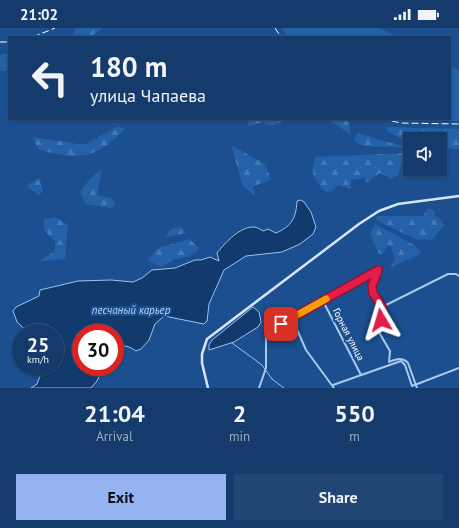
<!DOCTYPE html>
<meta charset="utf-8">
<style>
body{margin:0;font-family:"PT Sans",sans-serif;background:#214673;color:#f1f3f6;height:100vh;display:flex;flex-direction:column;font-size:15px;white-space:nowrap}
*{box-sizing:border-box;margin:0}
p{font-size:13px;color:#9dadc1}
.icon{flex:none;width:22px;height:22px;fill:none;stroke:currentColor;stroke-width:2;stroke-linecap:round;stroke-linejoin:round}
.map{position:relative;height:360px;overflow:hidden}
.side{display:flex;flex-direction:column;background:#143b6b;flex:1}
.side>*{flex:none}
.hud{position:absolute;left:8px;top:8px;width:443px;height:84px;border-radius:0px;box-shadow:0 1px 3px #0004,0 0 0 1px #33557e;background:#143b6b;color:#f1f3f6;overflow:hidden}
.tools{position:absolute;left:403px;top:104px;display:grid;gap:8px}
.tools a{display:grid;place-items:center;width:44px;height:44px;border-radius:0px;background:#143b6b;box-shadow:0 1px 3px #0004,0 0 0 1px #33557e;font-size:20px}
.speed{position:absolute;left:12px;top:296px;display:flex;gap:8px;font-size:20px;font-weight:700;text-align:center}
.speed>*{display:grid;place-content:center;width:52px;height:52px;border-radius:50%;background:#143b6b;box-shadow:0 1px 3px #0004,0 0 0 1px #33557e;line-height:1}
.speed small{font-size:10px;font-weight:400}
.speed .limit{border:6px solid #d22;background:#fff;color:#111}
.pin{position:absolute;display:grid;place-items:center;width:34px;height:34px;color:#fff;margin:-17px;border-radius:8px;box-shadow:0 2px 6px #0006}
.me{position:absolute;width:44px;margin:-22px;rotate:353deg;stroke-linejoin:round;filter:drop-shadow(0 0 3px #0008)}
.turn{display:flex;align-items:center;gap:14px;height:84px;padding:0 16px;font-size:18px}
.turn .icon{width:52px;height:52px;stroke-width:2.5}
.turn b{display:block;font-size:28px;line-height:34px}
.eta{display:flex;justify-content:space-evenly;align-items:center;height:68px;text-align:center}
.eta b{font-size:24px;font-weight:800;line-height:28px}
.primary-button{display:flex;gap:8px;margin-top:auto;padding:8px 16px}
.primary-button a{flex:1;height:46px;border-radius:0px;background:#95b2f1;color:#111;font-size:16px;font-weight:800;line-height:46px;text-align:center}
.primary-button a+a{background:#214673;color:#f1f3f6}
.status{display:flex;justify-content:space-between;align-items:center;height:28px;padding:0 20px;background:#143b6b;direction:ltr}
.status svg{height:11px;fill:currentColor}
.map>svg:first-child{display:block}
.forest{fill:url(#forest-firs)}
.garden{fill:#2461a8}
.water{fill:#123a6d;stroke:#9cc4f0}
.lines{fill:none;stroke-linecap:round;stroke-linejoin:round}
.stream{stroke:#9cc4f0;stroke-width:1}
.street{stroke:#a9c9ee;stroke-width:2}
.secondary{stroke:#d6e6fa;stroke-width:2.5}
.rail{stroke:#fff;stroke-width:1;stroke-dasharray:7 3;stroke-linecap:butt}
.route-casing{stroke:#92132f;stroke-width:10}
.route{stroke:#e11d48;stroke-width:7}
.slow{stroke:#f59e0b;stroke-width:7}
.labels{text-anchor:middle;stroke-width:4;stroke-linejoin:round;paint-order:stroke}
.street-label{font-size:10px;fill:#fff;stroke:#1b4f8f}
.water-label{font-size:11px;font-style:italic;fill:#b5d3f5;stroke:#1b4f8f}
</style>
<div class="status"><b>21:02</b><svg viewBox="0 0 49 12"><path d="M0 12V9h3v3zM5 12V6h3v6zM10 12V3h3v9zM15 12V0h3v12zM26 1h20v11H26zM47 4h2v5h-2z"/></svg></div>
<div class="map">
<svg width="459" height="360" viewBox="0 0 459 360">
<defs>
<pattern id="forest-firs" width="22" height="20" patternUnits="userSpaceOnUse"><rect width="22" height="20" fill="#2461a8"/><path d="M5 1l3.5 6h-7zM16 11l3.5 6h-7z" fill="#4579b5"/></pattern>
</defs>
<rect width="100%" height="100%" fill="#1b4f8f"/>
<g class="forest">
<polygon points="75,0 103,0 90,9 73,9"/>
<polygon points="9,26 9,42 0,43 0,27"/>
<polygon points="249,91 281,91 284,92 272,98 263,94 248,98"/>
<polygon points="328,91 348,91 351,107"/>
<path d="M118,98L125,101C95,132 80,132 39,122L32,109L84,117Z"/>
<polygon points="387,99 459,101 459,121 440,120 440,111 410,111 409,115 387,103"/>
<polygon points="360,106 409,120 363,118 354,113 356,107"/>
<polygon points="231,117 265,136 271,152 254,158 255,168 243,158"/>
<path d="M405,125L398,147L391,151L380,145L366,155L364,150L351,152V161L337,157L333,163L326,164C313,151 310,146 315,129Z"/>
<polygon points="102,141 97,167 112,170 116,177 110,180 86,176 80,164 89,152"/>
<polygon points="39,150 43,163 39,167 27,159 29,156"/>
<polygon points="428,180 435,183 435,188 439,190 444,197 432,212 415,211 376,192 377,188 423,188"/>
<polygon points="55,189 68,197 65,231 39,233 55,223 55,213 44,202 44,191"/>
<polygon points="375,196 416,218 421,224 418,227 390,240 395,231 391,219 388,217 383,226 379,226 370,206"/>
<polygon points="178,199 183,201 186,205 165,209 170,202"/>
<path d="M190,211L199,220C195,229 180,229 171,233C168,234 165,237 162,238C157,239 152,234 148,231L158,220Z"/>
</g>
<g class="garden">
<polygon points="282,0 380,0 397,9 288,9"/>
<polygon points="450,37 459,42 459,93 410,93 401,91 450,91"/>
</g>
<g class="water">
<path d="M301,172L304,174L311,184L316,199L313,206L300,216L282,224L246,228L224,242L209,276L207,293L204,296L164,288L155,296L149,312L141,321L136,323C129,318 123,316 115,320V305H81V339H103L97,353L91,360H31L37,356L40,348L38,342L44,339H55V305H29L17,294L13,283L16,279L39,268L40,262L78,253L111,252L133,254L142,250L152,242L175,240L195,232H201L210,229L219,233L217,225C226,214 240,198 255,199C257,199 261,202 263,203L268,201L276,205C292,198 296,190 297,173Z"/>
<polygon points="253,279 259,284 261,294 258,299 234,314 209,322 209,317 212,312"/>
</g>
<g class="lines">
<polyline class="stream" points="232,315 262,337 272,351 284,360"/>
<g class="street">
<path d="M378,242L372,258L373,265L382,279L380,306L390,323L389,334C397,331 402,329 408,335L417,360"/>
<polyline points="323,273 361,347"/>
<polyline points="382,279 448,246 456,246 459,248"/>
<polyline points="292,290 306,322 334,360"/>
<polyline points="333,357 401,333 405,337 412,358 459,340"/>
<polyline points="259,360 266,340 266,305 270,301 378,242"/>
</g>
<polyline class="secondary" points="208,360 202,335 202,326 207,311 359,196 379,183 398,176 459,168"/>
<g class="rail">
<polyline points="275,0 281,9"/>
<polyline points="33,9 55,0"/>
<polyline points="0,14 9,14"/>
<polyline points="382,91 401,95 459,96"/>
</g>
</g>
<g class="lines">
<g class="route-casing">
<polyline id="route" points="281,296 378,242 372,258 373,265 382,279 381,292"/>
</g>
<use href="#route" class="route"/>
<polyline class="slow" points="297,287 326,271"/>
</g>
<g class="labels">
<g class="street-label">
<text transform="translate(349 306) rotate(63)" y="4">Горная улица</text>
</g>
<g class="water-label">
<text x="131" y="286">песчаный карьер</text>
</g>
</g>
</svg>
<div class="tools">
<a><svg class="icon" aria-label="sound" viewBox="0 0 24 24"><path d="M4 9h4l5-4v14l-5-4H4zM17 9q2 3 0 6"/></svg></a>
</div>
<div class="speed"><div>25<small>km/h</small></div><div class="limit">30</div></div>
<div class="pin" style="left:281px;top:296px;background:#d93025"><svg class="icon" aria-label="arrive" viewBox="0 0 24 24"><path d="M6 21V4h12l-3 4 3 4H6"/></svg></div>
<svg class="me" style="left:381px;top:292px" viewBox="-20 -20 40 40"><path d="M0-17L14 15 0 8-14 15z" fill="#e11d48" stroke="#fff" stroke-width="4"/></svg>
<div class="hud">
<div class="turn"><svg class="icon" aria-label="left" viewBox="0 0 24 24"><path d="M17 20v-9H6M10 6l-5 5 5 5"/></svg><div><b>180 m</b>улица Чапаева</div></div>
</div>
</div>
<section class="side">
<div class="eta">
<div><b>21:04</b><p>Arrival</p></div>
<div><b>2</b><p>min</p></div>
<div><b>550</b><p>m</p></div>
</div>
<div class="primary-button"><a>Exit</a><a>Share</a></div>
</section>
